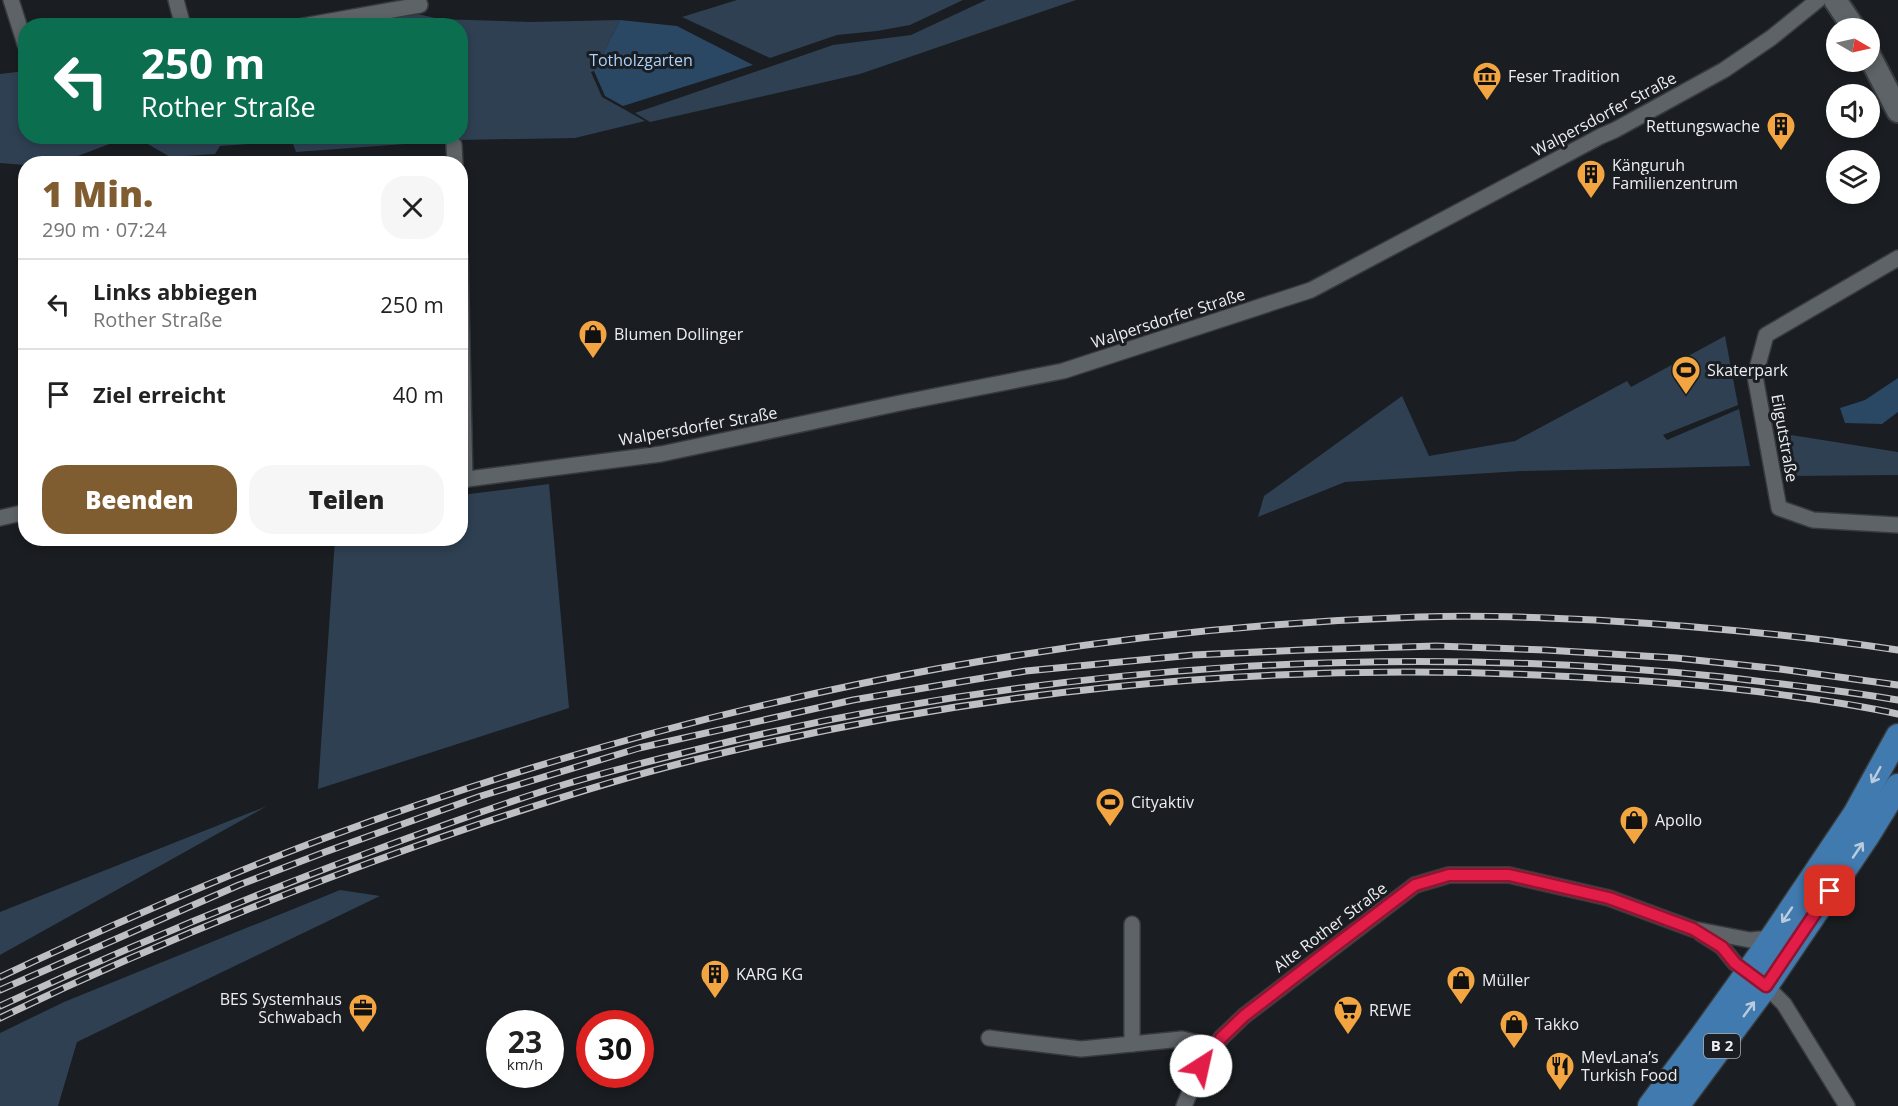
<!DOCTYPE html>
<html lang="de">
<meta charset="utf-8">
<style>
body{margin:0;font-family:"Open Sans",sans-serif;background:#f6f6f6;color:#222;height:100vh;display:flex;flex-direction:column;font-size:22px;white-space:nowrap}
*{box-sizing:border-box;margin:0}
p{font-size:20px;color:#767676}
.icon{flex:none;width:33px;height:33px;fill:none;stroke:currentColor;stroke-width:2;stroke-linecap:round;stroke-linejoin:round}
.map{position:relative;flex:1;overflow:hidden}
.sheet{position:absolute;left:18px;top:156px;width:450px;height:390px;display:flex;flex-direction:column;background:#fff;border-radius:24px;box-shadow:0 3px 9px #0003}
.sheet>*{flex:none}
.banner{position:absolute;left:18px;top:18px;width:450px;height:126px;border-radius:24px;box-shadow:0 3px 9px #0003;background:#0b6e4f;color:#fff;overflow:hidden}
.needle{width:39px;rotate:99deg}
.buttons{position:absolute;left:1826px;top:18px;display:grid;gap:12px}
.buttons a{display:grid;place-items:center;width:54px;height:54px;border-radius:50%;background:#fff;box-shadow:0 3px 9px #0003;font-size:30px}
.speed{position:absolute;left:486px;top:1010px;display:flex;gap:12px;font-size:30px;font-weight:700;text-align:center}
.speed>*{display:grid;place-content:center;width:78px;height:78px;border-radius:50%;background:#fff;box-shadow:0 3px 9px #0003;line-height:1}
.speed small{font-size:15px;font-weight:400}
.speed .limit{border:9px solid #d22;background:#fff;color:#111}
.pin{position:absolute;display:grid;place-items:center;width:51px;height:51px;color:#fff;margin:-26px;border-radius:12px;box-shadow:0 3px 9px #0006}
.me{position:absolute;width:66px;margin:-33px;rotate:35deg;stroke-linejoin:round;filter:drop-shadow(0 0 4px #0008)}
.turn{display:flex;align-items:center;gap:21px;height:126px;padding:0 24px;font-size:27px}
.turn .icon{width:78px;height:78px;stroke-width:2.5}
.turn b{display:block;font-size:42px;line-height:51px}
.round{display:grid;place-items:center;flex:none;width:63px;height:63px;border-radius:24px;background:#f6f6f6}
.head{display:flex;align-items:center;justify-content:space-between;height:102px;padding:0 24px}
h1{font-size:36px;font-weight:800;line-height:45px;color:#805d30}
.button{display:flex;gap:12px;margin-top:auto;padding:12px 24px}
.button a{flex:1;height:69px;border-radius:24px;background:#805d30;color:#fff;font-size:24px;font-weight:800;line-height:69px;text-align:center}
.button a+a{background:#f6f6f6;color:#222}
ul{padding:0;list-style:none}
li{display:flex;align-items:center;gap:18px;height:90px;padding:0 24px;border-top:2px solid #e0e0e0}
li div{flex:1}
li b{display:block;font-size:22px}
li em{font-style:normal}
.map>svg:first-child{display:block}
.green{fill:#2e4052}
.forest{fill:#2a4764}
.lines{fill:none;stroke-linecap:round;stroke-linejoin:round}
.street-casing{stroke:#383b3e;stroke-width:18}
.secondary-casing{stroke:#383b3e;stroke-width:26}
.primary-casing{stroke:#383b3e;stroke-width:27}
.street{stroke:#5e6367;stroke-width:15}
.secondary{stroke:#5e6367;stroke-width:22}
.primary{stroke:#417aae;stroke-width:24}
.rail-casing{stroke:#bdbfc3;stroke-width:7}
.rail{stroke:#1a1d21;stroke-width:4.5;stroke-dasharray:14;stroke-linecap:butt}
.oneway{stroke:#b9cbdd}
.route-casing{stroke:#92132f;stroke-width:15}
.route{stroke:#e11d48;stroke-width:10}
.labels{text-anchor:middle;stroke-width:6;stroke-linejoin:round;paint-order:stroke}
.shield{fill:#1a1d21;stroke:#adafb3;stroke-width:1.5}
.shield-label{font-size:15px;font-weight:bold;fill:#eceef1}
.park-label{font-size:16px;fill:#aad2fc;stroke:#1a1d21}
.poi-label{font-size:16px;fill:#eceef1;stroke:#1a1d21;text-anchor:start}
.street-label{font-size:16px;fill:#eceef1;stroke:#1a1d21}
</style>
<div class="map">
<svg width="1898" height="1106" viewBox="0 0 1898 1106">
<rect width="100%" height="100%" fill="#1a1d21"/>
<g class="green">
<polygon points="737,0 963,0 910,25 877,31 837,35 770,58 682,17"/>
<polygon points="986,0 1076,0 860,74 650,122 635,113 833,45 911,35"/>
<polygon points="418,14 439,19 531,22 620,20 594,71 591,72 602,97 645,121 575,138 459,140 296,152 292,141 220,146 215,154 170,157 136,137 460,136 460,26 344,25"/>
<polygon points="25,71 26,136 128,137 62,162 26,164 25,165 0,163 0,74"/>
<polygon points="1725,336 1738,405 1663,435 1667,440 1739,409 1750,466 1521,471 1345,482 1258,517 1264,496 1402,396 1429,456 1515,441 1627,381 1631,387"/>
<polygon points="1791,435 1898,452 1898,475 1789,476"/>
<polygon points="549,484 569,708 318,789 335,539 460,538 461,495"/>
<polygon points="267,806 0,955 0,912"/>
<polygon points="340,890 380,896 77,1042 58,1106 0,1106 0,1033 64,1002"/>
</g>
<g class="forest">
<polygon points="620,20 677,26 753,65 623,106 605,96 594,71"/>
<polygon points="1898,378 1898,412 1882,424 1845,423 1840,408 1865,400"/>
</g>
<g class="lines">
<g class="street-casing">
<g id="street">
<polyline points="11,0 25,44"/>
<polyline points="176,0 183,26"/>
<polyline points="303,26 420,5 418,0"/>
<polyline points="454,145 455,164"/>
<polyline points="460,256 465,480"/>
<polyline points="1898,258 1766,335 1755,376 1779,508 1813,520 1898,525"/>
<polyline points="460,480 661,454 900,403 1063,371 1311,290 1601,136 1615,130 1724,70 1771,38 1818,0"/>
<polyline points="0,518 26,512"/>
<polyline points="1132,924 1132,1044"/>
<polyline points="1700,933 1722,947 1735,963 1766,986 1784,1004 1847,1106"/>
<polyline points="989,1038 1081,1049 1182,1039 1214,1047"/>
<polyline points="1184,1106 1201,1066 1221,1038 1244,1016 1415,885 1449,875 1509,875 1609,898 1693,929 1750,940 1772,938"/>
</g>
</g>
<g class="secondary-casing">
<g id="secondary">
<polyline points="1835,0 1854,28"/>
<polyline points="1869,55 1898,111"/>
</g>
</g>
<g class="primary-casing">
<g id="primary">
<polyline points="1650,1106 1702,1036 1765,948 1855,814 1898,736"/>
<polyline points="1677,1106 1766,986 1868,835 1898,786"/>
</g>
</g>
<use href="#street" class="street"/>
<use href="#secondary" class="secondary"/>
<use href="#primary" class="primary"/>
<g class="rail-casing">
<g id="rail">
<path d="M0,977C107,927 215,879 325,838C675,708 1045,629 1418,617C1477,615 1536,617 1595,620C1697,626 1797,635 1898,650"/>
<polyline points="0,990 239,885 325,852 481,796 639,748 853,700 965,681 1026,671 1193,655 1302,650 1436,646 1546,650 1676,658 1780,669 1898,685"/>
<path d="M0,1006C134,944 270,888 408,838C461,819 513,800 566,784C620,768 674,755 728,742C1053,665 1391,643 1723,677C1781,684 1840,690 1898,700"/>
<path d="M0,1018C133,954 270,898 408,849C501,816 594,785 690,761C965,692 1253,662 1537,675C1622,679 1707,684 1791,696C1827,701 1863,706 1898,714"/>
</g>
</g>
<use href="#rail" class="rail"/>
</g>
<defs><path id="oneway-shaft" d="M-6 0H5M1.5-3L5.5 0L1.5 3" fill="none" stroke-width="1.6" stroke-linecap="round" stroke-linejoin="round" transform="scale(1.5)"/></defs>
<g class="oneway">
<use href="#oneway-shaft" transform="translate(1876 775) rotate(119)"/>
<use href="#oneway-shaft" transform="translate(1858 850) rotate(-56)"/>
<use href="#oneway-shaft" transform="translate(1787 915) rotate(124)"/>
<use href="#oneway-shaft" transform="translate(1749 1009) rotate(-54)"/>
</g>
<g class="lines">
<g class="route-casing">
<polyline id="route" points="1201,1066 1221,1038 1244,1016 1332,948 1415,885 1449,875 1509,875 1609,898 1693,929 1722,947 1735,963 1766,986 1830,891"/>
</g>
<use href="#route" class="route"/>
</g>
<defs>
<g id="museum-pin" transform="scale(1.5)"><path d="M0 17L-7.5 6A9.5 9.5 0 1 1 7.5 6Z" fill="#f2a540" stroke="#1a1d21"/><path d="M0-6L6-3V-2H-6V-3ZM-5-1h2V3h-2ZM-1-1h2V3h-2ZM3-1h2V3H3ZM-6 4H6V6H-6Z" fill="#111"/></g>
<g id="building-pin" transform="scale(1.5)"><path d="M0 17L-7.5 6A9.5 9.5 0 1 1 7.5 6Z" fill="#f2a540" stroke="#1a1d21"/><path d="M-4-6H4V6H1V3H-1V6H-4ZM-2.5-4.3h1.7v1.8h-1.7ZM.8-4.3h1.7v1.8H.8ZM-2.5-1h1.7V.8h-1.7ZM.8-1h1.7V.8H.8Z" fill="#111"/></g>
<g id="shop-pin" transform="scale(1.5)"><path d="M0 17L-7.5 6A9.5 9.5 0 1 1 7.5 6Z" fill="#f2a540" stroke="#1a1d21"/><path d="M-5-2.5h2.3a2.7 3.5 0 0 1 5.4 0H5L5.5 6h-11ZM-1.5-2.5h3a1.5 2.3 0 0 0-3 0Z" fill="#111"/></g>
<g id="stadium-pin" transform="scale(1.5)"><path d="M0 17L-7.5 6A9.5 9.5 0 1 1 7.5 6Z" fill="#f2a540" stroke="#1a1d21"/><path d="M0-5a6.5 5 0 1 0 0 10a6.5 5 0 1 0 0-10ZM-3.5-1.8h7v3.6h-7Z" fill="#111"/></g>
<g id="office-pin" transform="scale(1.5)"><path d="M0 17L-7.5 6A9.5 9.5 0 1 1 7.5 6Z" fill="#f2a540" stroke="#1a1d21"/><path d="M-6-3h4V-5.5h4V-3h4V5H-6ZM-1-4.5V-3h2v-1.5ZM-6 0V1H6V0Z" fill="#111"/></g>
<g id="supermarket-pin" transform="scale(1.5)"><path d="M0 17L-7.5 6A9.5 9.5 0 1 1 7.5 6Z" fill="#f2a540" stroke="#1a1d21"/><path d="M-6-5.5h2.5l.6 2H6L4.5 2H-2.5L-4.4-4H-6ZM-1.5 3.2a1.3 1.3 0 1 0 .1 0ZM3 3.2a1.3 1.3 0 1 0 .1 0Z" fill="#111"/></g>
<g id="restaurant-pin" transform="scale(1.5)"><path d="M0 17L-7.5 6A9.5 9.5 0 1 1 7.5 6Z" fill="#f2a540" stroke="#1a1d21"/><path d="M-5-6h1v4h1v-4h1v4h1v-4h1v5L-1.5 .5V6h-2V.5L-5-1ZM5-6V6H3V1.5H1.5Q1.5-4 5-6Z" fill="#111"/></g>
</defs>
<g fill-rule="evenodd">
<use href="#museum-pin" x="1487" y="76"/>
<use href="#building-pin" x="1781" y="126"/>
<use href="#building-pin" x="1591" y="174"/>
<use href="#shop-pin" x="593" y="334"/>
<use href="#stadium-pin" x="1686" y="370"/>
<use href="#stadium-pin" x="1110" y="802"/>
<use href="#shop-pin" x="1634" y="820"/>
<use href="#building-pin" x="715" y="974"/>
<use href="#shop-pin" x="1461" y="980"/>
<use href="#office-pin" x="363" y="1008"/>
<use href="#supermarket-pin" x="1348" y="1010"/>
<use href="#shop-pin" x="1514" y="1024"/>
<use href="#restaurant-pin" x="1560" y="1066"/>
</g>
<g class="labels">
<rect class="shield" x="1704" y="1034" width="36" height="24" rx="4.5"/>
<g class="shield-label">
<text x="1722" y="1051">B 2</text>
</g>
<g class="park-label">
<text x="641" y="66">Totholzgarten</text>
</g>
<g class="poi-label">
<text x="1508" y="82">Feser Tradition</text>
<text x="1760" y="132" text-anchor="end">Rettungswache</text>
<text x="1612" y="171">Känguruh<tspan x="1612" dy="18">Familienzentrum</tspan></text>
<text x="614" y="340">Blumen Dollinger</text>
<text x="1707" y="376">Skaterpark</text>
<text x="1131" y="808">Cityaktiv</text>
<text x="1655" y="826">Apollo</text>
<text x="736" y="980">KARG KG</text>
<text x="1482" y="986">Müller</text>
<text x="342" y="1005" text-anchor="end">BES Systemhaus<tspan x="342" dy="18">Schwabach</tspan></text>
<text x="1369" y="1016">REWE</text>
<text x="1535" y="1030">Takko</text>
<text x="1581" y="1063">MevLana’s<tspan x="1581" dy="18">Turkish Food</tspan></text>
</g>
<g class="street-label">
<text transform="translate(1604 114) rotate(-28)" y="6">Walpersdorfer Straße</text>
<text transform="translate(1168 318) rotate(-18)" y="6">Walpersdorfer Straße</text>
<text transform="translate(698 426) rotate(-10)" y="6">Walpersdorfer Straße</text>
<text transform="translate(1785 438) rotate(80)" y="6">Eilgutstraße</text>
<text transform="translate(1330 927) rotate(-37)" y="6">Alte Rother Straße</text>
</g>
</g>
</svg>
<div class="buttons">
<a><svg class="needle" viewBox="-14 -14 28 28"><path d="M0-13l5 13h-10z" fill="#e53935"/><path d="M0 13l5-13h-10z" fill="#767676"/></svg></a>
<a><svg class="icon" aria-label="sound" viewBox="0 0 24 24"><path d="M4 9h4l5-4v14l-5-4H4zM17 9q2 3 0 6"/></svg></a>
<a><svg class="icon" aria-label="layers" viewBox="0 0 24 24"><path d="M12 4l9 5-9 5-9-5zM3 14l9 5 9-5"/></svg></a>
</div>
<div class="speed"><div>23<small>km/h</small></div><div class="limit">30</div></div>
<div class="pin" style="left:1830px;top:891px;background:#d93025"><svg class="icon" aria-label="arrive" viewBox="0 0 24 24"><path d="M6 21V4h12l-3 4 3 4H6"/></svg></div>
<svg class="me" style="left:1201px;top:1066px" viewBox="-20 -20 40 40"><circle r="19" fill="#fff"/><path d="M0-13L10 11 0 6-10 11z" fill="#e11d48"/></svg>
<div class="banner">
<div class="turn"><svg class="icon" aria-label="left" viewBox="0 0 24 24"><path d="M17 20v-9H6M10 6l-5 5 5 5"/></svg><div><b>250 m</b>Rother Straße</div></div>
</div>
<section class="sheet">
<div class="head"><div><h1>1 Min.</h1><p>290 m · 07:24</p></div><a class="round"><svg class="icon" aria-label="close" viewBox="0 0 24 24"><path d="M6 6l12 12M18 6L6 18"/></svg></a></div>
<ul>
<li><svg class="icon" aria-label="left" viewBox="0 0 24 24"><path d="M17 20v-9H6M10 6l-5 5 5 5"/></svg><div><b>Links abbiegen</b><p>Rother Straße</p></div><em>250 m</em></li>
<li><svg class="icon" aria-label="arrive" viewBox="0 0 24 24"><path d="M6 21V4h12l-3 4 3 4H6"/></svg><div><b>Ziel erreicht</b></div><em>40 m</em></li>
</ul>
<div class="button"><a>Beenden</a><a>Teilen</a></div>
</section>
</div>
